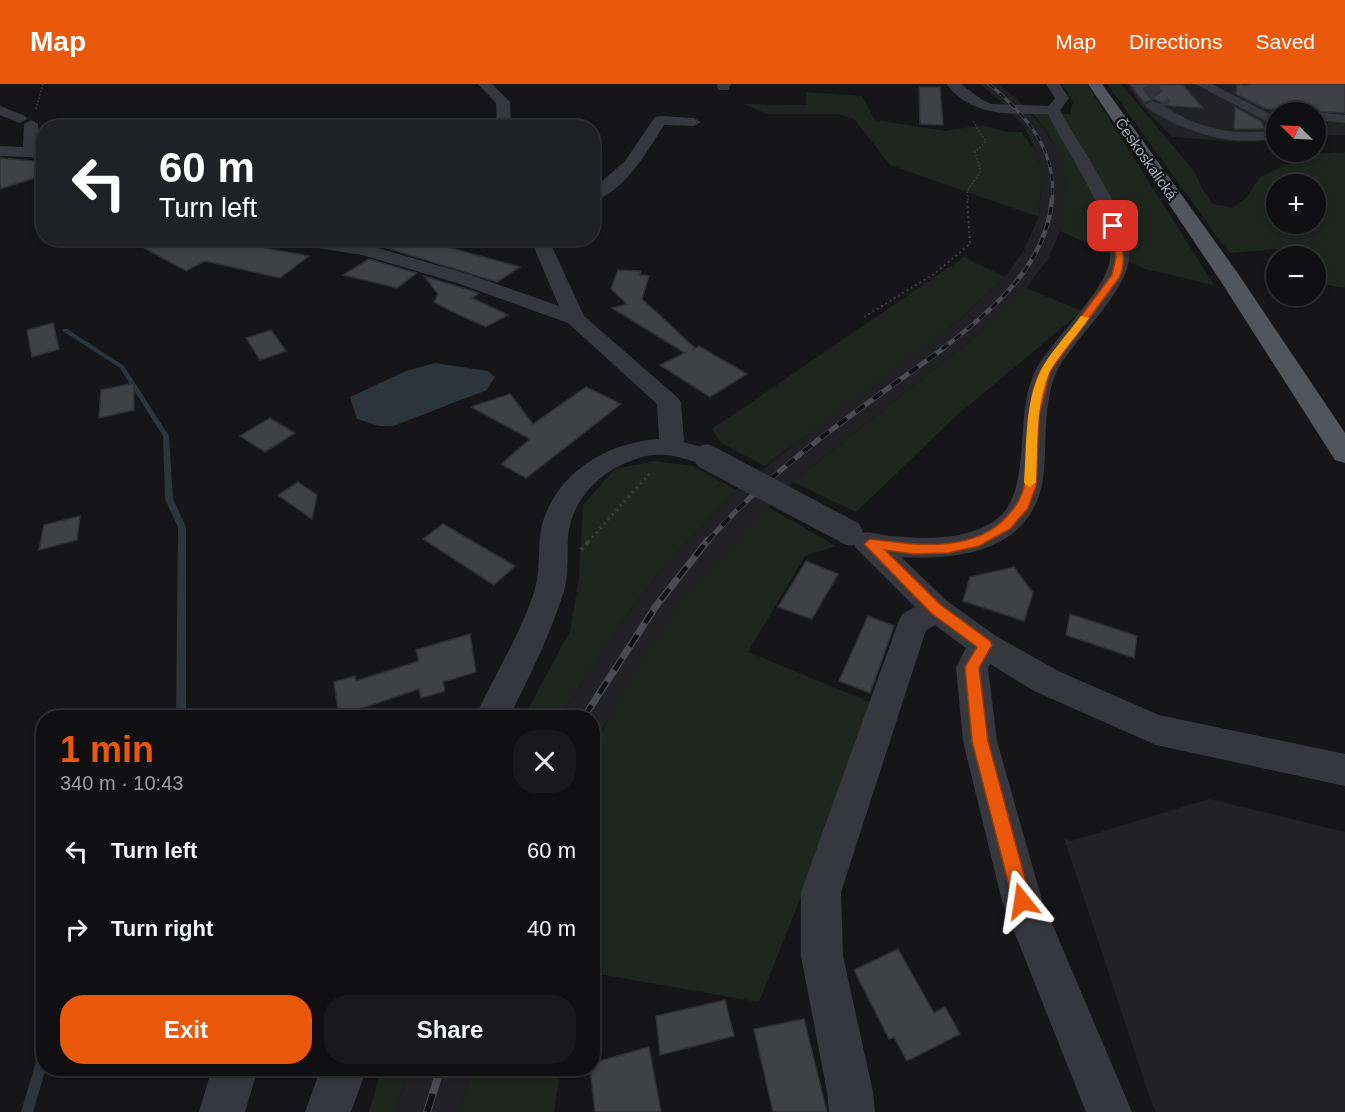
<!DOCTYPE html>
<meta charset="utf-8">
<style>
body{margin:0;font-family:Arial,sans-serif;background:#19191b;color:#f1f3f6;height:100vh;display:flex;flex-direction:column;font-size:22px;white-space:nowrap}
*{box-sizing:border-box;margin:0}
p{font-size:20px;color:#9c9d9f}
.icon{flex:none;width:33px;height:33px;fill:none;stroke:currentColor;stroke-width:2;stroke-linecap:round;stroke-linejoin:round}
.map{position:relative;flex:1;overflow:hidden}
.panel{position:absolute;left:36px;top:626px;width:564px;height:366px;display:flex;flex-direction:column;background:#101012;border-radius:24px;box-shadow:0 3px 9px #0003,0 0 0 2px #303032}
.panel>*{flex:none}
.top-card{position:absolute;left:36px;top:36px;width:564px;height:126px;border-radius:24px;box-shadow:0 3px 9px #0003,0 0 0 2px #303032;background:#202124;color:#fff;overflow:hidden}
.needle{width:39px;rotate:294deg}
.fabs{position:absolute;left:1266px;top:18px;display:grid;gap:12px}
.fabs a{display:grid;place-items:center;width:60px;height:60px;border-radius:50%;background:#101012;box-shadow:0 3px 9px #0003,0 0 0 2px #303032;font-size:30px}
.pin{position:absolute;display:grid;place-items:center;width:51px;height:51px;color:#fff;margin:-26px;border-radius:12px;box-shadow:0 3px 9px #0006}
.me{position:absolute;width:66px;margin:-33px;rotate:345deg;stroke-linejoin:round;filter:drop-shadow(0 0 4px #0008)}
.turn{display:flex;align-items:center;gap:21px;height:126px;padding:0 24px;font-size:27px}
.turn .icon{width:78px;height:78px;stroke-width:2.5}
.turn b{display:block;font-size:42px;line-height:51px}
.round{display:grid;place-items:center;flex:none;width:63px;height:63px;border-radius:24px;background:#19191b}
.headline{display:flex;align-items:center;justify-content:space-between;height:102px;padding:0 24px}
h1{font-size:36px;font-weight:700;line-height:45px;color:#ea580c}
.action{display:flex;gap:12px;margin-top:auto;padding:12px 24px}
.action a{flex:1;height:69px;border-radius:24px;background:#ea580c;color:#fff;font-size:24px;font-weight:700;line-height:69px;text-align:center}
.action a+a{background:#19191b;color:#f1f3f6}
ul{padding:0;list-style:none}
li{display:flex;align-items:center;gap:18px;height:78px;padding:0 24px}
li div{flex:1}
li b{display:block;font-size:22px}
li em{font-style:normal}
header{display:flex;align-items:center;gap:36px;box-sizing:border-box;height:84px;padding:0 30px;background:#ea580c;color:#fff}
header strong{font-size:28px}
nav{display:flex;gap:33px;margin-inline-start:auto;font-size:21px}
.map>svg:first-child{display:block}
.built{fill:#222225}
.green{fill:#1e261f;fill-rule:evenodd}
.water{fill:#2c353c}
.lines{fill:none;stroke-linecap:round;stroke-linejoin:round}
.stream{fill:#2c353c;fill-rule:evenodd}
.building{fill:#404145;stroke:#303034;stroke-width:1.5}
.minor-tunnel{stroke:#333438;stroke-width:15;stroke-dasharray:15 8;stroke-linecap:butt}
.path-far3{stroke:#3d3f44;stroke-width:1.5;stroke-dasharray:1.5 2;stroke-linecap:butt}
.path-far2{stroke:#3d3f44;stroke-width:2;stroke-dasharray:2 3;stroke-linecap:butt}
.path-far1{stroke:#3d3f44;stroke-width:3;stroke-dasharray:2 4;stroke-linecap:butt}
.path{stroke:#3d3f44;stroke-width:4;stroke-dasharray:3 4.5;stroke-linecap:butt}
.minor{fill:#37383d;fill-rule:evenodd}
.major{fill:#53555c;fill-rule:evenodd}
.rail-far4-casing{stroke:#4a4c52;stroke-width:3}
.rail-far3-casing{stroke:#4a4c52;stroke-width:4.5}
.rail-far2-casing{stroke:#4a4c52;stroke-width:5}
.rail-far1-casing{stroke:#4a4c52;stroke-width:7}
.rail-casing{stroke:#4a4c52;stroke-width:8}
.rail-far4{stroke:#111113;stroke-width:2;stroke-dasharray:7;stroke-linecap:butt}
.rail-far3{stroke:#111113;stroke-width:3;stroke-dasharray:8;stroke-linecap:butt}
.rail-far2{stroke:#111113;stroke-width:4;stroke-dasharray:11;stroke-linecap:butt}
.rail-far1{stroke:#111113;stroke-width:4.5;stroke-dasharray:14;stroke-linecap:butt}
.rail{stroke:#111113;stroke-width:6;stroke-dasharray:19;stroke-linecap:butt}
.minor-bridge{stroke:#37383d;stroke-width:25}
.route{fill:#ea580c;stroke:#983908;stroke-width:1.5}
.slow{fill:#f59e0b}
.labels{text-anchor:middle;stroke-width:4.5;stroke-linejoin:round;paint-order:stroke}
.far-street-label{font-size:15px;fill:#a8adb8;stroke:#111113}
</style>
<header>
<strong>Map</strong>
<nav><a>Map</a><a>Directions</a><a>Saved</a></nav>
</header>
<div class="map">
<svg width="1345" height="1028" viewBox="0 0 1345 1028">
<rect width="100%" height="100%" fill="#161618"/>
<g class="built">
<polygon points="980,0 998,0 1017,15 1043,43 1058,68 1064,88 1066,119 1060,147 1048,175 1026,204 985,245 793,398 698,498 604,642 593,667 592,633 559,633 619,541 664,482 736,406 845,320 960,235 1005,193 1022,169 1039,133 1042,86 1036,67 1024,42 999,16"/>
<polygon points="1127,0 1345,0 1345,51 1316,51 1316,28 1276,28 1276,57 1239,58 1172,53 1141,21"/>
<polygon points="1209,715 1345,748 1345,1028 1156,1028 1152,1020 1064,754 1071,757"/>
<polygon points="409,984 472,984 460,1028 395,1028"/>
</g>
<g class="green">
<path d="M1062,0H1087L1214,201L1145,185L1060,147C1070,98 1066,69 1033,30H1070L1073,18Z"/>
<path d="M1107,0H1121L1194,87L1203,106L1213,120L1233,124L1246,114L1260,93L1310,70L1345,68V204L1316,199V172H1276V179L1272,174L1277,165L1229,169ZM1276,100H1316V140H1276Z"/>
<polygon points="806,8 862,12 875,36 945,47 982,41 1006,48 1021,48 1036,67 1042,86 1039,133 890,81 854,35 838,30 767,30 743,20 806,21"/>
<polygon points="964,173 1005,193 960,235 765,382 721,359 712,345"/>
<polygon points="1026,204 1082,227 956,332 856,428 793,398 985,245"/>
<polygon points="655,377 692,382 736,406 664,482 619,541 559,633 524,633 570,547 579,494 583,421 615,385"/>
<path d="M768,423L836,462L805,472L748,568L872,619L807,798L759,918L593,889V667C617,614 661,540 699,496C721,471 745,447 768,423Z"/>
<polygon points="382,984 409,984 395,1028 369,1028"/>
<polygon points="472,984 561,984 554,1028 460,1028"/>
</g>
<polygon class="water" points="435,279 488,287 495,293 487,306 393,342 379,342 357,335 350,313 406,287"/>
<g class="lines">
<g class="stream">
<polygon points="63,245 67,245 124,282 169,352 173,415 186,443 186,633 176,633 178,443 165,415 163,352 120,284 63,247"/>
<polygon points="44,965 44,984 46,984 33,1028 21,1028 38,971 40,967"/>
</g>
</g>
<g class="building">
<polygon points="1130,0 1183,1 1203,24 1169,22 1153,15 1144,19"/>
<polygon points="1237,0 1246,2 1250,0 1345,0 1345,29 1266,25 1236,10"/>
<polygon points="919,3 940,3 943,41 920,40"/>
<polygon points="1235,23 1261,37 1265,45 1234,45"/>
<polygon points="0,74 44,78 44,91 0,105"/>
<polygon points="126,154 242,154 270,159 265,164 309,172 280,194 205,177 186,187"/>
<polygon points="402,154 415,154 520,183 497,198 387,164"/>
<polygon points="369,175 392,182 417,189 397,204 343,191"/>
<polygon points="618,186 641,187 640,191 649,192 642,215 694,263 693,265 699,262 747,290 710,313 660,281 685,269 612,224 627,220 611,205"/>
<polygon points="424,192 479,209 472,214 508,231 486,243 451,227 434,218 438,210"/>
<polygon points="53,239 59,265 32,273 27,246"/>
<polygon points="271,246 286,267 260,276 246,254"/>
<polygon points="134,299 134,326 99,334 101,306"/>
<polygon points="586,303 621,320 526,394 501,380 530,355 471,323 510,310 533,340"/>
<polygon points="270,334 295,349 265,368 240,352"/>
<polygon points="298,398 317,411 312,435 278,411"/>
<polygon points="80,432 77,456 39,466 44,441"/>
<polygon points="443,440 472,457 515,482 494,501 423,455"/>
<polygon points="806,477 838,490 812,535 778,523"/>
<polygon points="1014,483 1033,509 1024,537 963,517 970,493"/>
<polygon points="1070,530 1137,552 1134,574 1066,551"/>
<polygon points="868,532 894,542 870,609 839,597"/>
<polygon points="470,550 476,588 443,598 445,607 421,614 419,605 339,632 334,598 355,592 356,597 419,577 416,566"/>
<polygon points="898,865 934,929 945,923 960,950 907,977 894,953 889,955 854,886"/>
<polygon points="725,916 734,952 660,971 656,932"/>
<polygon points="804,935 827,1028 773,1028 754,945"/>
<polygon points="649,963 661,1028 595,1028 590,984 592,984 592,979"/>
</g>
<g class="lines">
<polyline class="minor-tunnel" points="1148,0 1165,22"/>
<g class="path-far3">
<polyline points="36,25 43,0"/>
<polyline points="968,116 967,107 981,87 975,68 986,58 973,37"/>
</g>
<polyline class="path-far2" points="864,233 934,190 970,160 967,115"/>
<polyline class="path-far1" points="588,458 652,387"/>
<polyline class="path" points="581,466 590,456"/>
<g class="minor">
<polygon points="478,0 492,0 510,18 511,44 497,44 496,19"/>
<polygon points="717,0 731,0 728,6 718,6"/>
<path d="M946,0H961L981,15L991,20L1049,22L1055,14L1046,0H1060L1069,14L1060,26C1082,68 1128,125 1129,173C1129,206 1073,256 1057,287C1043,317 1047,354 1044,386C1038,464 966,477 901,473L947,517L996,552L1058,587L1159,631L1345,670V702L1156,661L1034,607L990,580L988,584L997,657L1042,816L1132,1028H1086L1002,817L963,657L956,583L966,564L935,541L926,546L841,808L843,872L873,1008L875,1028H829L827,1008L801,872V808L898,539L902,530L915,523L856,464L852,457L856,450C869,446 878,451 891,452C926,455 967,457 997,435C1032,408 1015,332 1033,292C1047,258 1112,204 1110,171C1107,120 1070,75 1048,30C1010,30 972,33 946,0Z"/>
<polygon points="1195,0 1212,0 1276,33 1276,42"/>
<path d="M1152,17C1164,20 1174,29 1185,34C1215,48 1244,51 1276,46V54C1229,63 1187,49 1147,24L1145,21Z"/>
<polygon points="0,22 25,32 27,35 20,39 0,31"/>
<polygon points="1313,28 1316,28 1345,31 1345,39 1316,36 1316,28"/>
<path d="M660,32L694,34L701,38L694,42L664,41C648,66 624,109 592,117V106L625,77L655,33Z"/>
<polygon points="31,36 38,40 39,65 44,67 44,76 30,73 0,72 0,62 23,63 24,40"/>
<path d="M278,154H325L364,160L471,191L559,222L530,154H548L584,232L677,313L681,318L684,358L716,367L720,373L716,379C704,382 697,378 685,375C670,370 651,369 636,375C601,386 571,416 568,453C567,471 569,490 564,507C550,551 530,592 509,633H475C495,590 521,550 535,505C541,484 537,462 542,441C556,389 607,358 659,355L657,320L568,239L457,199L393,180L362,171L287,159Z"/>
<polygon points="212,984 258,984 245,1028 199,1028"/>
<polygon points="321,984 367,984 351,1028 305,1028"/>
</g>
<polygon class="major" points="1088,0 1102,0 1239,191 1345,349 1345,379 1335,376 1220,196"/>
<g class="rail-far4-casing">
<path id="rail-far4" d="M989,0C1026,31 1057,65 1052,116"/>
</g>
<g class="rail-far3-casing">
<path id="rail-far3" d="M942,265C991,228 1047,181 1052,115"/>
</g>
<g class="rail-far2-casing">
<path id="rail-far2" d="M707,458C774,381 862,324 944,264"/>
</g>
<g class="rail-far1-casing">
<polyline id="rail-far1" points="584,633 656,522 708,456"/>
</g>
<g class="rail-casing">
<polyline id="rail" points="427,1028 441,984"/>
</g>
<use href="#rail-far4" class="rail-far4"/>
<use href="#rail-far3" class="rail-far3"/>
<use href="#rail-far2" class="rail-far2"/>
<use href="#rail-far1" class="rail-far1"/>
<use href="#rail" class="rail"/>
<polyline class="minor-bridge" points="707,373 850,449"/>
</g>
<path class="route" d="M1110,140L1117,142C1121,160 1128,177 1119,194L1050,287L1039,331L1036,402L1028,424L1010,445L979,462L948,469L913,470L885,466L941,521L990,557L992,561L979,584L988,657L1031,817L1029,824L1022,826L1016,824L1013,817L972,657L965,583L977,563L931,529L864,460L870,455C915,461 976,470 1009,430C1016,422 1022,413 1024,402C1032,363 1022,321 1042,284L1112,191L1116,173Z"/>
<path class="slow" d="M1081,232L1089,234C1077,252 1060,269 1050,287C1035,317 1038,365 1036,398L1030,403L1026,401L1024,398C1027,363 1024,322 1040,288C1049,269 1068,250 1081,232Z"/>
<g class="labels">
<g class="far-street-label">
<text transform="translate(1146 75) rotate(55)" y="5">Českoskalická</text>
</g>
</g>
</svg>
<div class="fabs">
<a><svg class="needle" viewBox="-14 -14 28 28"><path d="M0-13l5 13h-10z" fill="#e53935"/><path d="M0 13l5-13h-10z" fill="#9c9d9f"/></svg></a>
<a>+</a>
<a>−</a>
</div>
<div class="pin" style="left:1113px;top:142px;background:#d93025"><svg class="icon" aria-label="arrive" viewBox="0 0 24 24"><path d="M6 21V4h12l-3 4 3 4H6"/></svg></div>
<svg class="me" style="left:1022px;top:817px" viewBox="-20 -20 40 40"><path d="M0-17L14 15 0 8-14 15z" fill="#ea580c" stroke="#fff" stroke-width="4"/></svg>
<div class="top-card">
<div class="turn"><svg class="icon" aria-label="left" viewBox="0 0 24 24"><path d="M17 20v-9H6M10 6l-5 5 5 5"/></svg><div><b>60 m</b>Turn left</div></div>
</div>
<section class="panel">
<div class="headline"><div><h1>1 min</h1><p>340 m · 10:43</p></div><a class="round"><svg class="icon" aria-label="close" viewBox="0 0 24 24"><path d="M6 6l12 12M18 6L6 18"/></svg></a></div>
<ul>
<li><svg class="icon" aria-label="left" viewBox="0 0 24 24"><path d="M17 20v-9H6M10 6l-5 5 5 5"/></svg><div><b>Turn left</b></div><em>60 m</em></li>
<li><svg class="icon" aria-label="right" viewBox="0 0 24 24"><path d="M7 20v-9h11M14 6l5 5-5 5"/></svg><div><b>Turn right</b></div><em>40 m</em></li>
</ul>
<div class="action"><a>Exit</a><a>Share</a></div>
</section>
</div>
